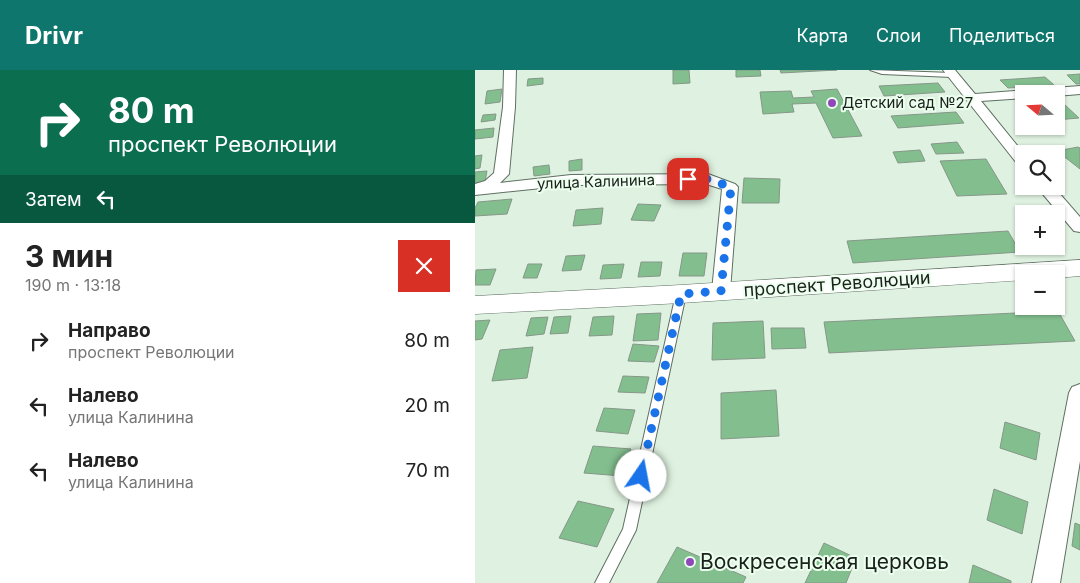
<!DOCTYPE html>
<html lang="ru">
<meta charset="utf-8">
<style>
body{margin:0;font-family:Inter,sans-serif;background:#f6f6f6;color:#222;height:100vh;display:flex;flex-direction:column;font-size:19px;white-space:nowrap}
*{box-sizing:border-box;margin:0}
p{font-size:16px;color:#767676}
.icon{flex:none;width:28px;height:28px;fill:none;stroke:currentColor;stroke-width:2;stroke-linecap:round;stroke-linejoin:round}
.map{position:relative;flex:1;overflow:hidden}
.details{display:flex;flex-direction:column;background:#fff;width:475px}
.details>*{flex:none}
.hud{background:#0b6e4f;color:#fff;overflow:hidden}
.needle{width:32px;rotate:289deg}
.tools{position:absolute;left:540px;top:15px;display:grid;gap:10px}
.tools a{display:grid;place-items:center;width:50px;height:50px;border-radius:0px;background:#fff;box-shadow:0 1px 4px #0004;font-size:25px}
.pin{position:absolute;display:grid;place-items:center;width:42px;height:42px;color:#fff;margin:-21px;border-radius:10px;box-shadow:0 2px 8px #0006}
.me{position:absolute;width:55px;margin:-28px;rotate:12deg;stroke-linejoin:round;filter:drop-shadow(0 0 4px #0008)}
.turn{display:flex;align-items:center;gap:18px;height:105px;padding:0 25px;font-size:22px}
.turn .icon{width:65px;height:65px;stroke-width:2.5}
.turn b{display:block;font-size:35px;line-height:42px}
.then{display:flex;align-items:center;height:48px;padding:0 25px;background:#0003;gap:10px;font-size:19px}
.round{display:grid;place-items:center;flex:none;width:52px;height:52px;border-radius:0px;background:#f6f6f6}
.headline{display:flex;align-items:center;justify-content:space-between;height:85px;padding:0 25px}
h1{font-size:30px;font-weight:700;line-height:38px}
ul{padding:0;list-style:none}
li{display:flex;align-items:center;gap:15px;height:65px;padding:0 25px}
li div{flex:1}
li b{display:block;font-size:19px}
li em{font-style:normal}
header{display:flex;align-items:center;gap:30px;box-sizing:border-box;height:70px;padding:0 25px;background:#0f766e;color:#fff}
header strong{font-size:24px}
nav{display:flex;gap:28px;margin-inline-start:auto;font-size:18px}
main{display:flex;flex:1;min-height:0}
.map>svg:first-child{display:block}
.building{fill:#83be8e;stroke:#869788}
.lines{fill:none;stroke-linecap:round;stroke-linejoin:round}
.lane-casing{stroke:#5f6f61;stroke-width:2}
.street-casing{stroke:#5f6f61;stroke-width:2}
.secondary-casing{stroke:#5f6f61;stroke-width:1}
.lane{fill:#fff;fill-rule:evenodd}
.street{fill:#fff;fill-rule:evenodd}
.secondary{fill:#fff;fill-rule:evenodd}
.route{stroke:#1a73e8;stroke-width:9;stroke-dasharray:0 16.2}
.poi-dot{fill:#8f47ba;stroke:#ecffee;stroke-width:2}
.labels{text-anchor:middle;stroke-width:4;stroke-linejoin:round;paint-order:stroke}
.far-poi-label{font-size:15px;fill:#1a201b;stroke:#ecffee;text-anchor:start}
.far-street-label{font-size:15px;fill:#1a201b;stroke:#ecffee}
.street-label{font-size:18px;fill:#1a201b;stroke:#ecffee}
.near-poi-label{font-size:21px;fill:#1a201b;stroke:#ecffee;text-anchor:start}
</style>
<header>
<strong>Drivr</strong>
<nav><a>Карта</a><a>Слои</a><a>Поделиться</a></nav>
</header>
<main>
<section class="details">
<div class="hud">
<div class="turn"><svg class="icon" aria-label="right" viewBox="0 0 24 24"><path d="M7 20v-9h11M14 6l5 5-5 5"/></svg><div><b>80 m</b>проспект Революции</div></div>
<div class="then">Затем<svg class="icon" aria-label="left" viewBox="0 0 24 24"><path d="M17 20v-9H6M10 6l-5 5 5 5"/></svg></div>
</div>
<div class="headline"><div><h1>3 мин</h1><p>190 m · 13:18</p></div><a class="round" style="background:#d93025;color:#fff"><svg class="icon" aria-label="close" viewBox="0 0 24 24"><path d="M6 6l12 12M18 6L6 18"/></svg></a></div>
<ul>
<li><svg class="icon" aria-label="right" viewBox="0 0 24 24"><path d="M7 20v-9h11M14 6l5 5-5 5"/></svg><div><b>Направо</b><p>проспект Революции</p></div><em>80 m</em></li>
<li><svg class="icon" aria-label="left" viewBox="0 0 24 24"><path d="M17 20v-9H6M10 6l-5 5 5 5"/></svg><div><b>Налево</b><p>улица Калинина</p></div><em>20 m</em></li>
<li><svg class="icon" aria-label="left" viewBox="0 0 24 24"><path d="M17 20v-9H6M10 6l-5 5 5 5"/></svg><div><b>Налево</b><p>улица Калинина</p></div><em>70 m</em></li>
</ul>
</section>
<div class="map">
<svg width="605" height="513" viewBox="0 0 605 513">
<rect width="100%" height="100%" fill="#dff2e1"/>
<g class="building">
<polygon points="198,0 214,0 215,13 198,14"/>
<polygon points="261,0 285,0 286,6 261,7"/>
<polygon points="305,0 362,0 306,3"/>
<polygon points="605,4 605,14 601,14 592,5"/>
<polygon points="570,7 579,15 533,18 525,10"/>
<polygon points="68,8 68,14 52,16 53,9"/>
<polygon points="463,13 470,22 409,26 404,16"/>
<polygon points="27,19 25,32 10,34 12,21"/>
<polygon points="362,19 387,66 358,68 341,33 317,34 319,42 288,44 285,22 316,21 318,28 339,27 336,21"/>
<polygon points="581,34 589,34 604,48 581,50"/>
<polygon points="481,42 489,53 423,58 416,46"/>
<polygon points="21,44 20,50 6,52 8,45"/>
<polygon points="19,58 18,67 0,69 0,60"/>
<polygon points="482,72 489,83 461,84 456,74"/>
<polygon points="603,77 605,78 605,99 582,81"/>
<polygon points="445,80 450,91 423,93 418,82"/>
<polygon points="7,85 5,98 0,99 0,86"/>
<polygon points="107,89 107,100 94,101 94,91"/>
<polygon points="511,89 532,124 482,126 465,91"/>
<polygon points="74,95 75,104 59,106 58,97"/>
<polygon points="12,101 10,112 0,113 0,102"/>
<polygon points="269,108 305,109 304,133 267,133"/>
<polygon points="37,129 32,144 0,146 0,138 3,132"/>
<polygon points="163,134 186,135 179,151 156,150"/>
<polygon points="128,138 126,154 98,156 101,140"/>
<polygon points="533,161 545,182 378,193 372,171"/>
<polygon points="208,183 232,183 229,206 204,206"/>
<polygon points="110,185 106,200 87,201 91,186"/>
<polygon points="166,192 187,192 185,206 163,207"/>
<polygon points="53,194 67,194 62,208 48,208"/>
<polygon points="149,194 146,208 125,209 128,195"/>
<polygon points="21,199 15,215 0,215 1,200"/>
<polygon points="583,241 600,271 354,283 349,252"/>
<polygon points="186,243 183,270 158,271 162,244"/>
<polygon points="96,246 93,263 75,264 79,247"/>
<polygon points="139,246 137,265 114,266 118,247"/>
<polygon points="73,247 69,264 51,266 56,248"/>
<polygon points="15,250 7,269 0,270 0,251"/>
<polygon points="288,251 290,288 237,290 238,253"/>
<polygon points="296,258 329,258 331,278 297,279"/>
<polygon points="158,274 184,276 179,292 153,291"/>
<polygon points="58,277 52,308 17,311 25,280"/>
<polygon points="148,306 174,307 170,323 143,322"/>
<polygon points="301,320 304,366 246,369 246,323"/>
<polygon points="129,338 160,340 153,364 121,361"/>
<polygon points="530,352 565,363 561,390 525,378"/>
<polygon points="118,376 156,379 147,406 109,403"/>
<polygon points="519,419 553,432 547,464 512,450"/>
<polygon points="103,431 139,439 122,477 84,468"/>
<polygon points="600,453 605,455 605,480 597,476"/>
<polygon points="349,473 381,488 371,513 330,513"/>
<polygon points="202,477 271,507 268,513 182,513"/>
<polygon points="498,495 536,511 536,513 494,513"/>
</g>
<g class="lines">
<g class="lane-casing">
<g id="lane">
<polygon points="395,0 477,3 480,5 477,7 407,4"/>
<polygon points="206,221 211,224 161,460 134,513 120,513 148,459 201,224"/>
</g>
</g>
<g class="street-casing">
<g id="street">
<polygon points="29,0 41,0 40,37 34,104 25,113 96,105 233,104 260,114 263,117 255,221 253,225 246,227 239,225 237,221 247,119 231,114 96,115 0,125 0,114 10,111 19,103 28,37"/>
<polygon points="468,0 480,0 500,24 605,16 605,24 581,26 581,24 549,24 549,28 506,31 549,84 549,97 544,96"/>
<polygon points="561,116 578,116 605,147 605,162 599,161"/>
<polygon points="605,314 605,391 585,513 557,513 594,323 597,317"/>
</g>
</g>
<g class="secondary-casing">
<polygon id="secondary" points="605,190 605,206 581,208 581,204 549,204 549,210 206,233 0,244 0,226 206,215"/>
</g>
<use href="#lane" class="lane"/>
<use href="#street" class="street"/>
<use href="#secondary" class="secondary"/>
</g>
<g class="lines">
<polyline class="route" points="166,406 206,224 246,221 256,117 233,109 213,109"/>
</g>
<g class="poi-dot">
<circle cx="357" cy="33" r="5"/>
<circle cx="215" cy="492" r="5"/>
</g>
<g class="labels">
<g class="far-poi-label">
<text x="367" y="38">Детский сад №27</text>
</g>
<g class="far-street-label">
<text transform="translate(121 112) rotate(-2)" y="5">улица Калинина</text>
</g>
<g class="street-label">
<text transform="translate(362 214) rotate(-4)" y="6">проспект Революции</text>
</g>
<g class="near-poi-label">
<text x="225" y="499">Воскресенская церковь</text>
</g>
</g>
</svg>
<div class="tools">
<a><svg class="needle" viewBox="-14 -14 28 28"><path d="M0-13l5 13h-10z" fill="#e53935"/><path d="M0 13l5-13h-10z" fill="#767676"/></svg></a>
<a><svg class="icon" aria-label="search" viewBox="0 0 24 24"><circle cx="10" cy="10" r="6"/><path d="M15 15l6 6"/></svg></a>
<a>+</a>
<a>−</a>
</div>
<div class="pin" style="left:213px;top:109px;background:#d93025"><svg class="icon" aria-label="arrive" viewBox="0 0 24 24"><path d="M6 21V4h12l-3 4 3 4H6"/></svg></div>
<svg class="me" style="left:166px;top:406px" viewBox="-20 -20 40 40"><circle r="19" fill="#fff"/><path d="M0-13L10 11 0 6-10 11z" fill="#1a73e8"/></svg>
</div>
</main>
